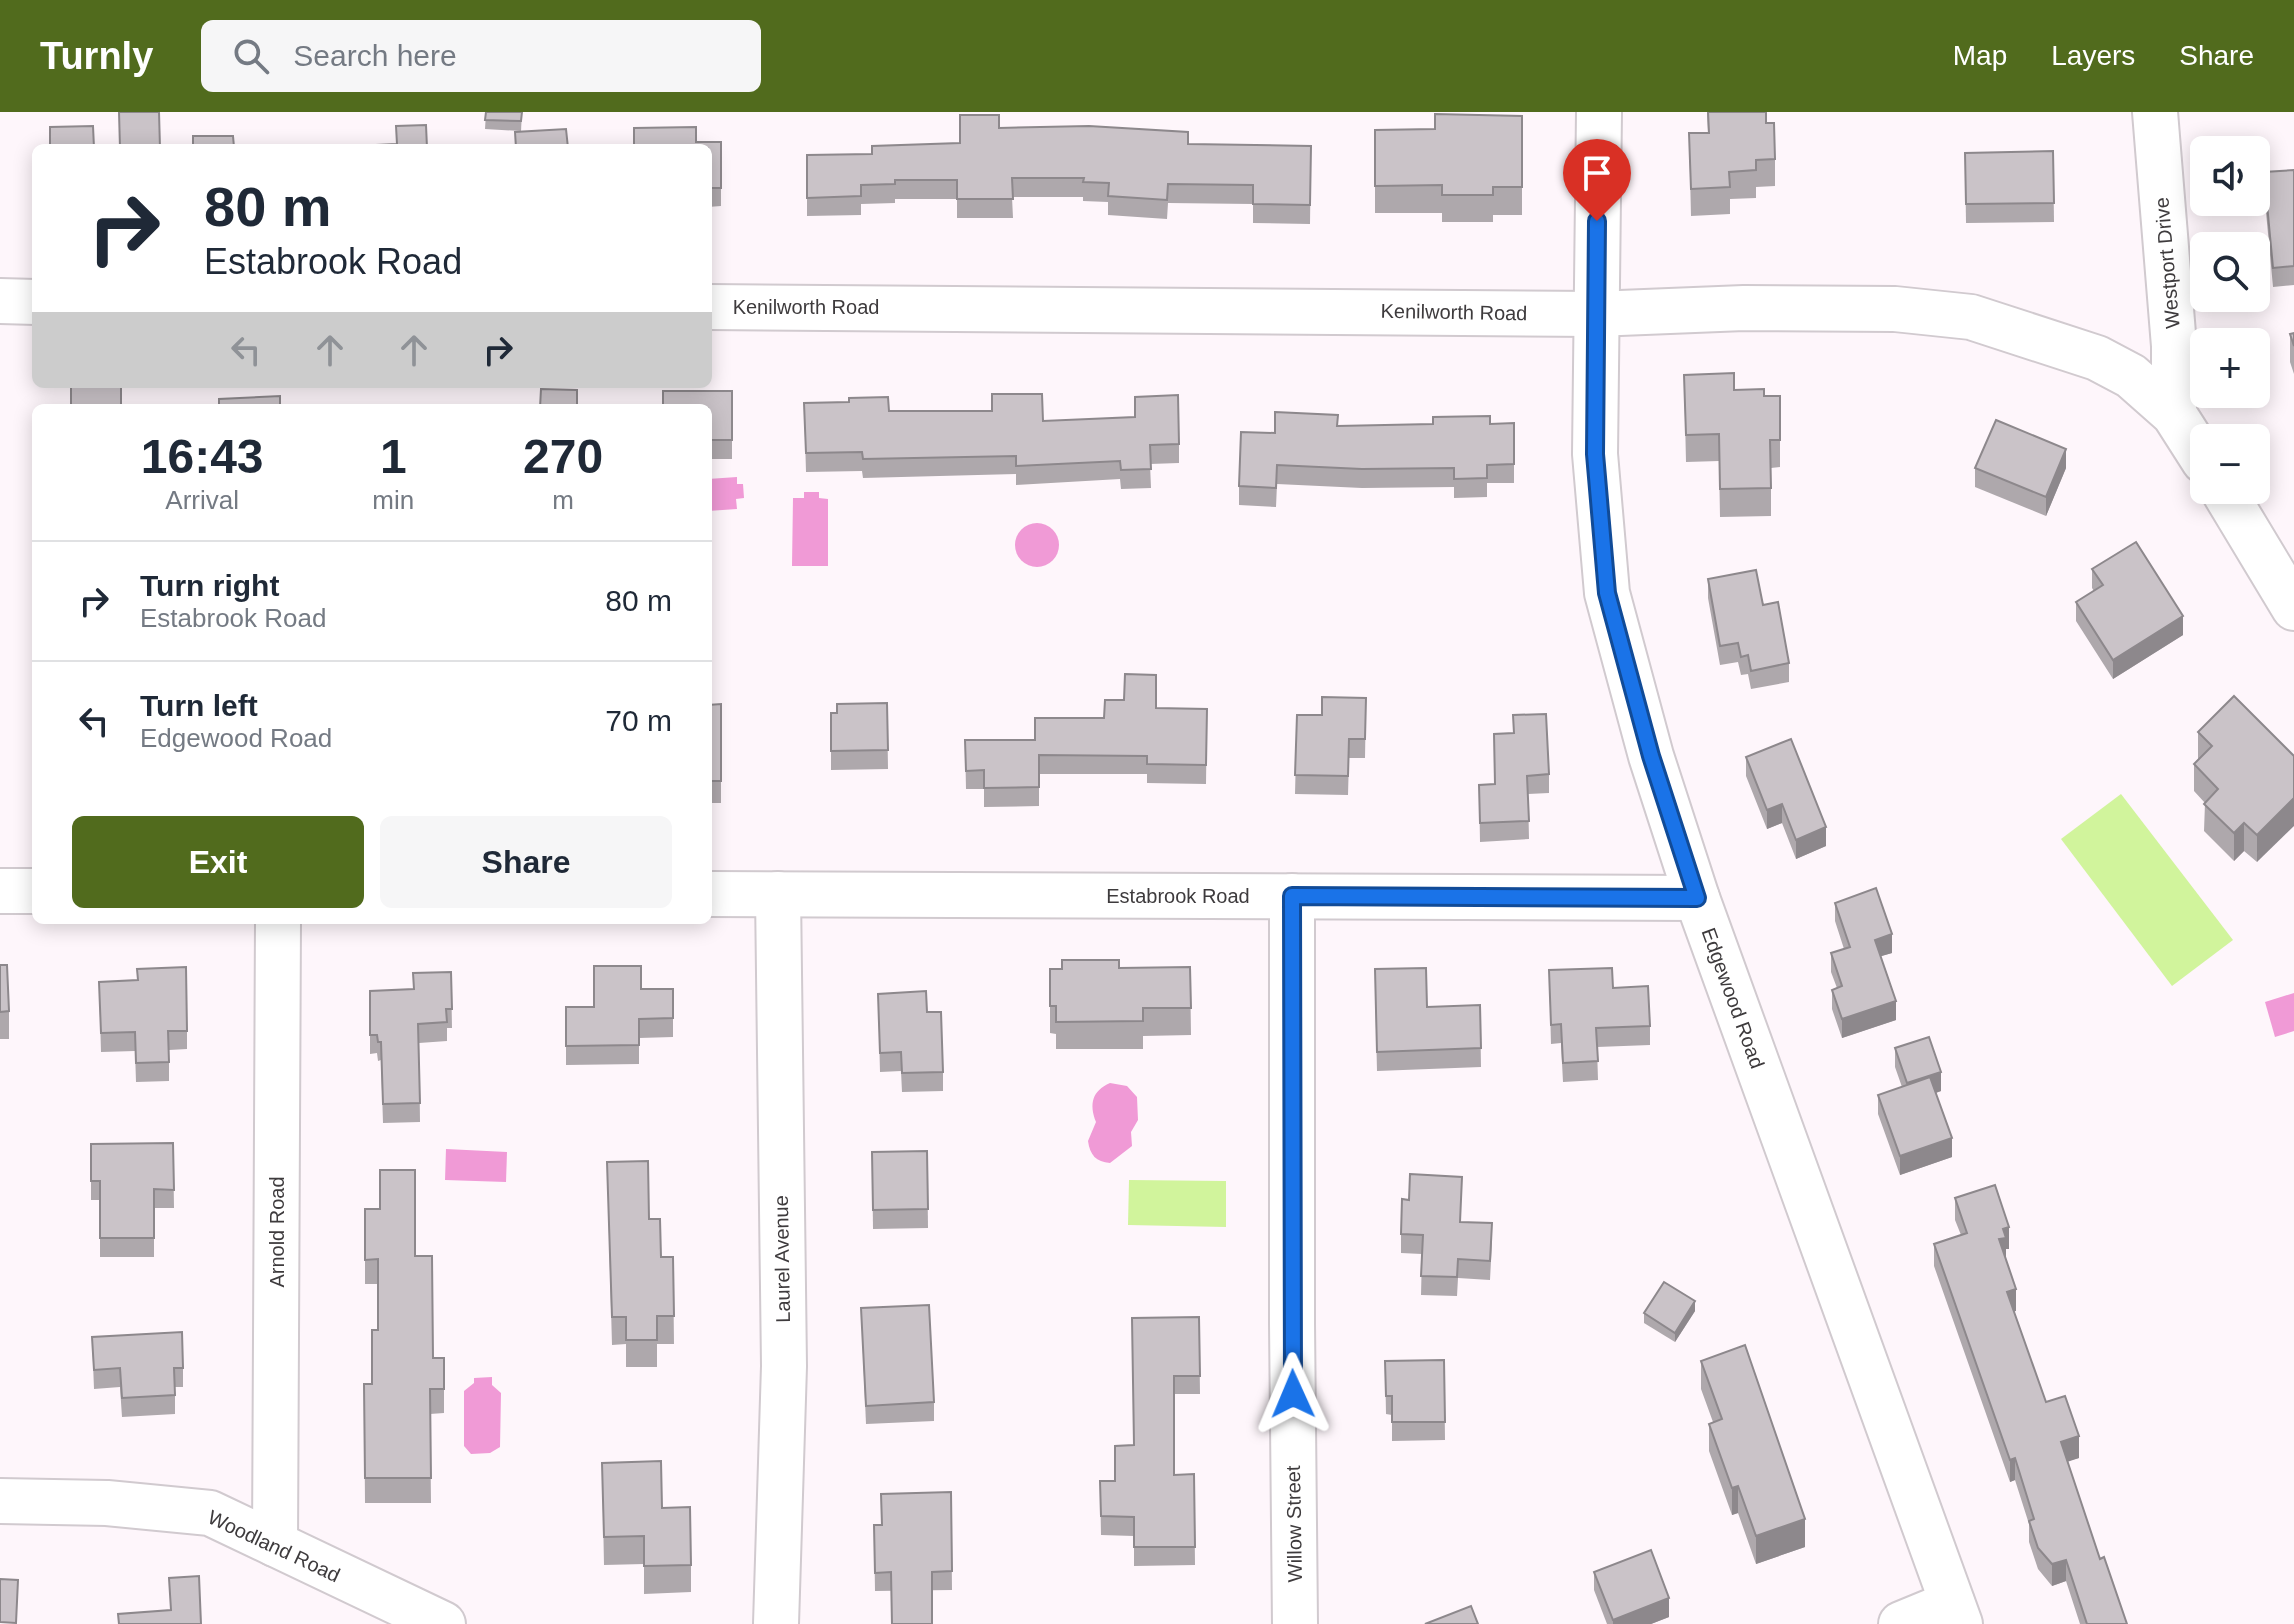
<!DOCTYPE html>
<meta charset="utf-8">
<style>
body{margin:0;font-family:Helvetica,sans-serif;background:#f6f6f7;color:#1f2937;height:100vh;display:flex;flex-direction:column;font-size:30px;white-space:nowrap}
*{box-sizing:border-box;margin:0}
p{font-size:26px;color:#747a83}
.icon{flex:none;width:44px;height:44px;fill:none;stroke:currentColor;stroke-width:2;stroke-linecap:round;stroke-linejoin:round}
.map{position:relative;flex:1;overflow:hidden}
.panel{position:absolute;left:32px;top:292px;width:680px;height:520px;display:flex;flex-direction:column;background:#fff;border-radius:12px;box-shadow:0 4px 20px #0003}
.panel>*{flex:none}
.guide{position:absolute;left:32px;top:32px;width:680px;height:244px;border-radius:12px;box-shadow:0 4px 20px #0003;background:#fff;color:#1f2937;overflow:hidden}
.tools{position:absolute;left:2190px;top:24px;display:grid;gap:16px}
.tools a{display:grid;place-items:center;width:80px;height:80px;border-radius:12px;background:#fff;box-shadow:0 4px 20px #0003;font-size:40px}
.pin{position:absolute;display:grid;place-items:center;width:68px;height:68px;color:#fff;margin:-82px -34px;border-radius:50% 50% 50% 0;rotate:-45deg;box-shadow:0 0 8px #0007}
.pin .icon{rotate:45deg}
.me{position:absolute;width:88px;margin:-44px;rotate:359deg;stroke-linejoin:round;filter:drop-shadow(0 0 6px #0008)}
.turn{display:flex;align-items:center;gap:28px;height:168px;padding:0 40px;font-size:36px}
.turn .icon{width:104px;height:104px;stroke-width:2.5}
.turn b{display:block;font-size:56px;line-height:68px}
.lanes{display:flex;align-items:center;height:76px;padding:0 40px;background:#0003;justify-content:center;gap:40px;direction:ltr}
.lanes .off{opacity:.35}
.eta{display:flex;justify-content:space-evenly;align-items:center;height:136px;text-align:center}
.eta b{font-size:48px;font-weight:600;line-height:56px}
.action{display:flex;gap:16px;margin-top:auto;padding:16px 40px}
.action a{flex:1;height:92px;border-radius:12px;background:#516b1d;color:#fff;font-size:32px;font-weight:600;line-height:92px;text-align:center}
.action a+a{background:#f6f6f7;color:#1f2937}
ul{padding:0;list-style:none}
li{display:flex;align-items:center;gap:24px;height:120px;padding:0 40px;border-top:2px solid #e0e1e3}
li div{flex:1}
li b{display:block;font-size:30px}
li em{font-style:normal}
header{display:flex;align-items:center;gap:48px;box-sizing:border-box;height:112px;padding:0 40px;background:#516b1d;color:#fff}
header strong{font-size:38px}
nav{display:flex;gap:44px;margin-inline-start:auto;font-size:28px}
.search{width:560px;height:72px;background:#f6f6f7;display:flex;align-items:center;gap:20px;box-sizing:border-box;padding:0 28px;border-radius:12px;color:#747a83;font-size:30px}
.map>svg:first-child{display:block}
.green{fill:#d1f49c}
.water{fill:#f09ad6}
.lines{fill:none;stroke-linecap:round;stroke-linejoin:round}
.minor-casing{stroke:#d1cacf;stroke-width:48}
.minor{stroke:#fff;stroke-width:44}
.wall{fill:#aea8ac}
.shaded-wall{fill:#8d888c}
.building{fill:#cac3c8;stroke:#8d888c;stroke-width:2}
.route-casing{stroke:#114b97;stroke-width:20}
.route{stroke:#1a73e8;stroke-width:14}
.labels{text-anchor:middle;stroke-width:6;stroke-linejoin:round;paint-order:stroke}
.street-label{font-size:20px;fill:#3e3b3d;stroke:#fff}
</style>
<header>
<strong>Turnly</strong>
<div class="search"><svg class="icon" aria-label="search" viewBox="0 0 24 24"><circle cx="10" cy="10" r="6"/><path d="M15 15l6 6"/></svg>Search here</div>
<nav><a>Map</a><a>Layers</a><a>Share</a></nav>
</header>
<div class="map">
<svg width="2294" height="1512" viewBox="0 0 2294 1512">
<rect width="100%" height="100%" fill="#fef6fb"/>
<g class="green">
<polygon points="2121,682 2233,828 2172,874 2061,727"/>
<polygon points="1129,1068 1226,1069 1226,1115 1128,1113"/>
</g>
<g class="water">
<polygon points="737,365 737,372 743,372 744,386 736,387 737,397 708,399 708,367"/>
<polygon points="804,380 819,380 819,386 828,387 828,454 792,454 793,386 804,386"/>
<circle cx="1037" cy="433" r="22"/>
<polygon points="2294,881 2294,919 2275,925 2265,890"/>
<path d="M1110,971L1127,974L1137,985L1138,1008L1131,1020L1132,1034L1110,1051C1096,1050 1090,1043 1088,1029L1096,1010C1089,992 1092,979 1110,971Z"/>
<polygon points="446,1037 507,1040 506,1070 445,1068"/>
<polygon points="492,1265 492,1273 501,1281 500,1335 490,1341 471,1342 464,1334 464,1279 474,1271 474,1266"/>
</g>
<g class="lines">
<g class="minor-casing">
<g id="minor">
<polyline points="1599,0 1595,342 1607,481 1651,644 1697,786 1960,1512"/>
<polyline points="2155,0 2174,234 2174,302"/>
<polyline points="0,189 36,190"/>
<polyline points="708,195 1595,202 1744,196 1895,197 1971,205 2097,246 2131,264 2174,302 2204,349"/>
<polyline points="2223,378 2294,496"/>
<polyline points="0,779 36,779"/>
<polyline points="708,782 1697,786"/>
<polyline points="1292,784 1292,1211 1295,1512"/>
<polyline points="0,1389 107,1391 210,1401 443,1512"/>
<polyline points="275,1432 278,808"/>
<polyline points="776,1512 784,1254 778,782"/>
<polyline points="1901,1512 1952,1491"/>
</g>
</g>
<use href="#minor" class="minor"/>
</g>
<g class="wall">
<polygon points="486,0 522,0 521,19 485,17"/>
<polygon points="1707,0 1766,0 1766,11 1775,47 1775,74 1756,75 1756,86 1730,87 1730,102 1691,104 1689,21 1708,21"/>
<polygon points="1522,4 1522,103 1493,103 1493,110 1442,110 1442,101 1375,101 1375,18 1435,17"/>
<polygon points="999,16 1188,32 1311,34 1310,112 1253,111 1253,92 1168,91 1167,107 1108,103 1108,90 1083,89 1083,85 1012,85 1013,106 957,106 957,87 895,87 895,91 861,92 861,103 807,104 807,43 872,42 960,31"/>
<polygon points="696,30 721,30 721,94 708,95 708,36"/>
<polygon points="2053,39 2054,110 1966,111 1965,41"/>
<polygon points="2294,58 2294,173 2273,175 2264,79 2264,60"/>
<polygon points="2294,221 2294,262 2290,250 2290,222"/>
<polygon points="1684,263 1734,278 1764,284 1780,284 1780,355 1771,356 1771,404 1720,405 1719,349 1686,350"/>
<polygon points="732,279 732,347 708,347 708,296"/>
<polygon points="804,291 889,299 1179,332 1179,351 1150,352 1151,376 1121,377 1120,367 1016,373 1016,362 863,366 862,359 806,360"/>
<polygon points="1514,311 1514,371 1487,371 1487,385 1454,386 1454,375 1362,376 1277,372 1276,395 1239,393 1239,374 1275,321 1338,314"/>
<polygon points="1975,356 2066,356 2046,404 1975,375"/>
<polygon points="2092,457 2183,523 2113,567 2076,509 2076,490 2094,479 2092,476"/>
<polygon points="1708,467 1763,493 1789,551 1789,570 1751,577 1748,562 1741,563 1738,550 1720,553 1708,486"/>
<polygon points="1366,586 1365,646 1349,646 1348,683 1295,682 1297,603 1322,603"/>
<polygon points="887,591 888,657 831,658 831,601 837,601"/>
<polygon points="721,592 721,691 708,691 708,593"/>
<polygon points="1156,596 1207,597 1206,672 1147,671 1147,662 1039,662 1039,694 984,695 984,677 966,677 965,628 1035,628 1104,606"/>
<polygon points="1513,603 1549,662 1549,681 1528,682 1529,727 1480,730 1479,673 1495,672 1513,621"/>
<polygon points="2198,620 2294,644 2257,750 2244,739 2234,749 2204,719 2205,691 2194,679 2194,652 2198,647"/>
<polygon points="1746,645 1826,734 1796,747 1782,711 1767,717 1746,664"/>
<polygon points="1835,791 1892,841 1881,844 1896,908 1842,926 1832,897 1832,878 1837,876 1831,860 1831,841 1844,837 1835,809"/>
<polygon points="0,853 9,899 9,927 0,927"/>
<polygon points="1190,855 1191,923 1143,924 1143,937 1056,937 1056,922 1050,921 1050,857"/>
<polygon points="1549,858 1613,876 1650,914 1650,933 1597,935 1598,968 1563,970 1561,931 1551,932"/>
<polygon points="451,860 452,916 447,916 447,929 419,931 420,1010 383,1011 381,948 378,949 377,941 370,942 370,879 413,877 413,861"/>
<polygon points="99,870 187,919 187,937 169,938 169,969 136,970 135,939 101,940"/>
<polygon points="1375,876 1427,895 1480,893 1481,955 1377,959"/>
<polygon points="641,877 673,877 673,925 639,926 639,952 566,953 566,895 594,895"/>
<polygon points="878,882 927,900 943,960 943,979 902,980 901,959 880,960"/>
<polygon points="1895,936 1941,979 1936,981 1952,1045 1900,1063 1878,1002 1878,983 1902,975 1895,955"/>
<polygon points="173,1031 174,1096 154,1096 154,1145 100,1145 100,1088 91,1088 91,1032"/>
<polygon points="927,1039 928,1116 873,1117 872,1040"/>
<polygon points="607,1050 649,1107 661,1145 673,1145 674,1232 657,1232 657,1255 626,1255 626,1232 612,1233"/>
<polygon points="1955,1086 2009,1137 2006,1137 2006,1147 2016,1199 2014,1199 2046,1290 2079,1346 2067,1349 2100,1447 2127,1512 2080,1512 2066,1469 2052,1474 2038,1457 2029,1430 2029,1412 2015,1368 2010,1370 1934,1154 1934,1132 1961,1123 1955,1108"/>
<polygon points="365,1097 415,1144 433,1246 444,1246 444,1301 430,1302 431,1391 365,1391 364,1272 372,1272 378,1218 378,1172 365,1172"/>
<polygon points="1461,1110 1492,1130 1490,1168 1458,1166 1457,1184 1421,1183 1422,1142 1401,1141 1401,1122"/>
<polygon points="861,1196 934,1290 934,1309 866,1312"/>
<polygon points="1695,1199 1675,1230 1644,1211 1644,1201"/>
<polygon points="1199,1205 1200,1282 1174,1282 1174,1363 1194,1362 1195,1453 1134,1454 1134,1424 1101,1423 1100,1369 1115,1369"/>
<polygon points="92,1225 183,1256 183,1275 175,1275 175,1302 122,1305 120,1275 94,1277"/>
<polygon points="1444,1248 1445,1328 1392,1329 1392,1303 1386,1302 1385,1249"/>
<polygon points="1701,1249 1805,1435 1756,1452 1738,1401 1732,1403 1709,1339 1709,1312 1713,1310 1701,1277"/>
<polygon points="602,1351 662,1396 691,1453 691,1480 644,1482 644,1452 604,1453"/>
<polygon points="951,1380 952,1478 875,1479 874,1413 882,1413"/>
<polygon points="1594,1460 1669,1505 1651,1512 1607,1512 1594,1478"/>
</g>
<g class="shaded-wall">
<polygon points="2066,337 2066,356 2046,404 2046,385"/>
<polygon points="2183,504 2183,523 2113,567 2113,548"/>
<polygon points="2294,686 2294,714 2257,750 2257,723"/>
<polygon points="1782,692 1782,711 1767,717 1767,698"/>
<polygon points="2244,711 2244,739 2234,749 2234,721"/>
<polygon points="1826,715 1826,734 1796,747 1796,728"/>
<polygon points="1892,822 1892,841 1875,846 1875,828"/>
<polygon points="1896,889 1896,908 1842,926 1842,907"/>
<polygon points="1941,960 1941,979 1907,990 1907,971"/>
<polygon points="1952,1026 1952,1045 1900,1063 1900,1044"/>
<polygon points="2009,1115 2009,1137 2006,1137 2006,1147 1999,1127 2003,1117"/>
<polygon points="2016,1177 2016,1199 2007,1201 2007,1180"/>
<polygon points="1695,1189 1695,1199 1675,1230 1675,1221"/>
<polygon points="2079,1324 2079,1346 2061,1352 2061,1330"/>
<polygon points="2015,1346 2015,1368 2010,1370 2010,1348"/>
<polygon points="1738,1374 1738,1401 1732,1403 1732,1376"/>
<polygon points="1805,1407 1805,1435 1756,1452 1756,1424"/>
<polygon points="2066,1448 2066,1469 2052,1474 2052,1452"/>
<polygon points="1669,1486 1669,1505 1651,1512 1613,1512 1613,1508"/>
</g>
<g class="building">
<polygon points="119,0 159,0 160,36 120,36"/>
<polygon points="486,0 522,0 521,9 485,8"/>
<polygon points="1708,0 1766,0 1766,11 1774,11 1775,47 1756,48 1756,58 1729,60 1730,75 1691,77 1689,21 1709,21"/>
<polygon points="1435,2 1522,4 1522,75 1493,75 1493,83 1442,83 1442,73 1375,74 1375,18 1435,17"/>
<polygon points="960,3 999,3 999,16 1089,14 1188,20 1188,32 1311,34 1310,93 1253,92 1253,73 1168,72 1167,88 1108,84 1109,71 1083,70 1084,66 1012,66 1013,87 957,87 957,68 895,68 895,72 861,73 861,84 807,86 807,43 872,42 872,34 960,31"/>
<polygon points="426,13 427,36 378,36 377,33 397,32 396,14"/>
<polygon points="93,14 94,36 50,36 50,15"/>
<polygon points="696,15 696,30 721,30 721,76 708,76 708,36 634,36 634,16"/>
<polygon points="566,17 568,36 516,36 515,20"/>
<polygon points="193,24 233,24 234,35 303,34 303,36 193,36"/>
<polygon points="2053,39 2054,91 1966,92 1965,41"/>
<polygon points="2294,58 2294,154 2273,156 2264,60"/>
<polygon points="2294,221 2294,234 2290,222"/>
<polygon points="1734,261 1734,278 1764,277 1764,284 1780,284 1780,328 1770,328 1771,376 1720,377 1719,322 1686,323 1684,263"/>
<rect x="71" y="272" width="50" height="24"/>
<polygon points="541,277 577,278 577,293 604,294 603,296 540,296"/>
<polygon points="663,279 732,279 732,328 708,328 708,296 663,296"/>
<polygon points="992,282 1042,282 1043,309 1135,305 1135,285 1178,283 1179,332 1150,333 1151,357 1121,358 1120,349 1016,354 1016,344 863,347 862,340 806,341 804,291 849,290 849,286 888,285 889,299 992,299"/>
<polygon points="280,284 280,296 219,296 219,287"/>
<polygon points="1275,300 1338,303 1337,314 1433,312 1433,305 1490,304 1490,312 1514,311 1514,352 1487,353 1487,366 1454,367 1454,356 1362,357 1277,353 1276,376 1239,374 1241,320 1275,321"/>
<polygon points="1996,308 2066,337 2046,385 1975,356"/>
<polygon points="2136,430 2183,504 2113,548 2076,490 2103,473 2092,457"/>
<polygon points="1756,458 1763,493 1778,490 1789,551 1751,559 1748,543 1741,545 1738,531 1720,534 1708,467"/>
<polygon points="1125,562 1156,563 1156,596 1207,597 1206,653 1147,652 1147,644 1039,643 1039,675 984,676 984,658 966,659 965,628 1035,628 1035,606 1104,606 1105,588 1124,588"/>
<polygon points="2234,584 2294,644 2294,686 2257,723 2244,711 2234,721 2204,692 2218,677 2194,652 2212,634 2198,620"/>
<polygon points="1322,585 1366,586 1365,627 1349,627 1348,664 1295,663 1297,603 1322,603"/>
<polygon points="887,591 888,638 831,639 831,601 837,601 837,592"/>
<polygon points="721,592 721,669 708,669 708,593"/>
<polygon points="1546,602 1549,662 1527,664 1529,709 1480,711 1479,673 1495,672 1494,622 1514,621 1513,603"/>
<polygon points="1791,627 1826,715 1796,728 1782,692 1767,698 1746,645"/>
<polygon points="1876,776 1892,822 1875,828 1896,889 1842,907 1832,878 1842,874 1831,841 1850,835 1835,791"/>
<polygon points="1062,848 1119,848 1119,856 1190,855 1191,896 1143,896 1143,909 1056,910 1056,894 1050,894 1050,857 1062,857"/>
<polygon points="0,853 7,853 9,899 0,900"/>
<polygon points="594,854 641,854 641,877 673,877 673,906 639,907 639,933 566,934 566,895 594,895"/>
<polygon points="186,855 187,919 168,919 169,950 136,951 135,920 101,921 99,870 138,868 137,857"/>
<polygon points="1426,856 1427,895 1480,893 1481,936 1377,940 1375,857"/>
<polygon points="1612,856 1613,876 1648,874 1650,914 1596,916 1598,949 1563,951 1561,912 1551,913 1549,858"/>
<polygon points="451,860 452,897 446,897 447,910 418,912 420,991 383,992 381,930 378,930 377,923 370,923 370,879 414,877 413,861"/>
<polygon points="926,879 927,900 941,900 943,960 902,961 901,940 880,941 878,882"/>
<polygon points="1929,925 1941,960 1907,971 1895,936"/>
<polygon points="1930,965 1952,1026 1900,1044 1878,983"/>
<polygon points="173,1031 174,1078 154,1077 154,1126 100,1126 100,1069 91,1069 91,1032"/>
<polygon points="927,1039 928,1097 873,1098 872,1040"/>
<polygon points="648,1049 649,1107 660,1107 661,1145 673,1145 674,1204 657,1204 657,1228 626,1228 626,1205 612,1205 607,1050"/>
<polygon points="380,1058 415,1058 415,1144 432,1144 433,1246 444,1246 444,1277 430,1277 431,1366 365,1366 364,1272 372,1272 372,1218 378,1218 378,1147 365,1148 365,1097 380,1097"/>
<polygon points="1410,1062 1462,1065 1460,1110 1492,1111 1490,1149 1458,1147 1457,1165 1421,1164 1423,1123 1401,1122 1402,1087 1409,1088"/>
<polygon points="1995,1073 2009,1115 2003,1117 2006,1126 1999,1127 2016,1177 2007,1180 2046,1290 2065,1284 2079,1324 2061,1330 2100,1447 2104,1445 2127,1512 2087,1512 2066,1448 2052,1452 2038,1436 2029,1409 2034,1407 2015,1346 2010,1348 1934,1132 1967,1121 1955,1086"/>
<polygon points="1664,1170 1695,1189 1675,1221 1644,1201"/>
<polygon points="929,1193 934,1290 866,1294 861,1196"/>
<polygon points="1199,1205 1200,1264 1174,1264 1174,1363 1194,1362 1195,1435 1134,1435 1134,1405 1101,1404 1100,1369 1115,1369 1115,1334 1134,1333 1132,1206"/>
<polygon points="182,1220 183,1256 174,1256 175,1283 122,1286 120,1256 94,1258 92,1225"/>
<polygon points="1745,1233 1805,1407 1756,1424 1738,1374 1732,1376 1709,1312 1722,1307 1701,1249"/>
<polygon points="1444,1248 1445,1310 1392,1310 1392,1284 1386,1284 1385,1249"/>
<polygon points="661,1349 662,1396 690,1395 691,1453 644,1454 644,1424 604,1425 602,1351"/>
<polygon points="951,1380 952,1459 932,1460 932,1512 892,1512 891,1460 875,1461 874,1413 882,1413 881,1382"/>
<polygon points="1651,1438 1669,1486 1613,1508 1594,1460"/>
<polygon points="199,1464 201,1512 119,1512 118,1502 171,1498 169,1466"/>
<polygon points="0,1467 18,1468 16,1511 0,1510"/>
<polygon points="1471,1494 1478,1512 1425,1512"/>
</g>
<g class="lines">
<g class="route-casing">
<polyline id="route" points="1293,1282 1292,784 1697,786 1651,644 1607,481 1595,342 1597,109"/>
</g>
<use href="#route" class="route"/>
</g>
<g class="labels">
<g class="street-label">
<text transform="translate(2167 151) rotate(-95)" y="7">Westport Drive</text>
<text x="806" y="202">Kenilworth Road</text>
<text transform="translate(1454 200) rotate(1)" y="7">Kenilworth Road</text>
<text x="1178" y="791">Estabrook Road</text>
<text transform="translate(1733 886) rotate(70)" y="7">Edgewood Road</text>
<text transform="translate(277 1120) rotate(-90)" y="7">Arnold Road</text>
<text transform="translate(782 1147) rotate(-91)" y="7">Laurel Avenue</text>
<text transform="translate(1294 1412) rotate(-91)" y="7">Willow Street</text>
<text transform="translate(274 1434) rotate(25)" y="7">Woodland Road</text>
</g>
</g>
</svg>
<div class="tools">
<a><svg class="icon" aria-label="sound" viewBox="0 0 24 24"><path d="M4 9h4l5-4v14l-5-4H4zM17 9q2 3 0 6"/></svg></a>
<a><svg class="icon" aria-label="search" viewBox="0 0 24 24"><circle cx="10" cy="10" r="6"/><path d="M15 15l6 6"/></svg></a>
<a>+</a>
<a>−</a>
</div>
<div class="pin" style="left:1597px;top:109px;background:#d93025"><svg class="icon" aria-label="arrive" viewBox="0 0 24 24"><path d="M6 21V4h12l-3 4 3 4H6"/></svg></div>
<svg class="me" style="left:1293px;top:1282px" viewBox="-20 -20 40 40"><path d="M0-17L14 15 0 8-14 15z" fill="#1a73e8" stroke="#fff" stroke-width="4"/></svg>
<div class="guide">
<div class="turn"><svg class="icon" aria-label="right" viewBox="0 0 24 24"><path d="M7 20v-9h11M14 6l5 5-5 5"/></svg><div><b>80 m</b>Estabrook Road</div></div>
<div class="lanes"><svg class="icon off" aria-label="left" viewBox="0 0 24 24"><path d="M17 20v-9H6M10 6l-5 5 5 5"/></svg><svg class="icon off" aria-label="ahead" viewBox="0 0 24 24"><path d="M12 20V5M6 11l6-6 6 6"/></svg><svg class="icon off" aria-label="ahead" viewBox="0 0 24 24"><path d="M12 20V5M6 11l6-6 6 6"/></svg><svg class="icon" aria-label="right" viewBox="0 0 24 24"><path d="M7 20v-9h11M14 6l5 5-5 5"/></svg></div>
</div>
<section class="panel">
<div class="eta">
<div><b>16:43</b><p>Arrival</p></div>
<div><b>1</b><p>min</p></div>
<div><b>270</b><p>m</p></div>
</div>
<ul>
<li><svg class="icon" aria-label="right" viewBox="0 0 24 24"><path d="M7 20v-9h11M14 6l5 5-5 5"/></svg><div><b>Turn right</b><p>Estabrook Road</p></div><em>80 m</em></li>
<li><svg class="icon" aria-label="left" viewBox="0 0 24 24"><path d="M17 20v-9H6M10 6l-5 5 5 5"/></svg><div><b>Turn left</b><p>Edgewood Road</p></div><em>70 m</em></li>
</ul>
<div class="action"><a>Exit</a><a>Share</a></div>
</section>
</div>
